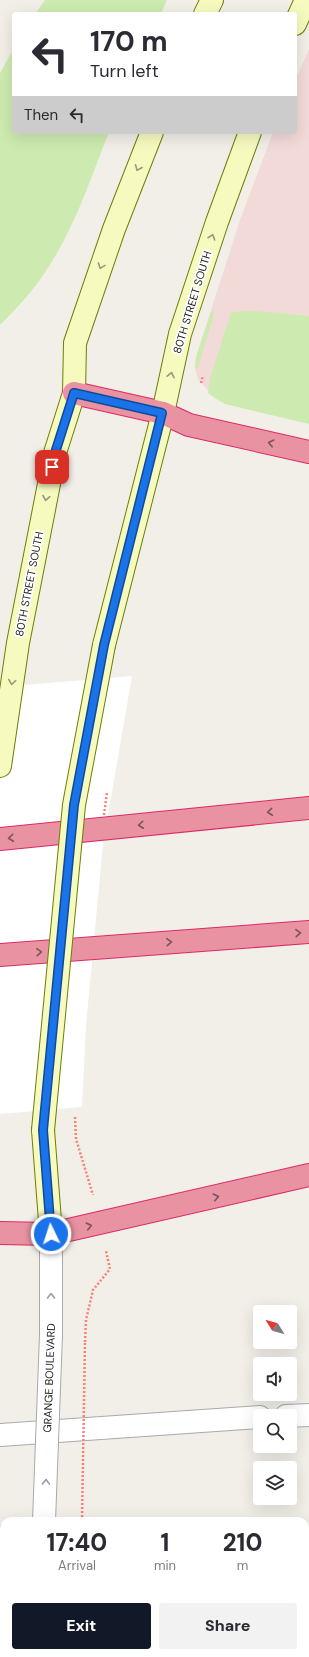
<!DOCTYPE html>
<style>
body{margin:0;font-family:"DM Sans",sans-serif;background:#f2f2f3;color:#2b2b33;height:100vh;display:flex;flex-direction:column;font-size:15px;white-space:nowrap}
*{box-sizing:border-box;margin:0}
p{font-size:13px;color:#7c7c81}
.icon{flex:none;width:22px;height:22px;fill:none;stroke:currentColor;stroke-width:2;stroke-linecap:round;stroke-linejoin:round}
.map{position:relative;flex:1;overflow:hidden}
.side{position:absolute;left:0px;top:1517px;width:309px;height:140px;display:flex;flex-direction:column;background:#fff;border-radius:12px 12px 0 0;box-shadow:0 4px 16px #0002}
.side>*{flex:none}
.hud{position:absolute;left:12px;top:12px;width:285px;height:122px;border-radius:4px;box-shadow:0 4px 16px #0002;background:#fff;color:#2b2b33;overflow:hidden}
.needle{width:26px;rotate:307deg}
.fabs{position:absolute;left:253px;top:1305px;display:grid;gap:8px}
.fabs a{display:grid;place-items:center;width:44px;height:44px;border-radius:4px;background:#fff;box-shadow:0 4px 16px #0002;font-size:20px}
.pin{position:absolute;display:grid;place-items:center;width:34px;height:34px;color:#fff;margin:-17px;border-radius:8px;box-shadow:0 2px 6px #0006}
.me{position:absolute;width:44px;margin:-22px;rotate:356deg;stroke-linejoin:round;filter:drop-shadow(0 0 3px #0008)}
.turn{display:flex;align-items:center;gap:14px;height:84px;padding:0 12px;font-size:18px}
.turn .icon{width:52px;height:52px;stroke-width:2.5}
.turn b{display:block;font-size:28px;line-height:34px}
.then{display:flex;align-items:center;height:38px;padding:0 12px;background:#0003;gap:8px;font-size:15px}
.eta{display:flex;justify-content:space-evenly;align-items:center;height:68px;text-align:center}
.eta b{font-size:24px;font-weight:800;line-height:28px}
.primary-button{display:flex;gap:8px;margin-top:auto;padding:8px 12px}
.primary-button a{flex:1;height:46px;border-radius:4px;background:#111827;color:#fff;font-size:16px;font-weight:800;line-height:46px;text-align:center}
.primary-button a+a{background:#f2f2f3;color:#2b2b33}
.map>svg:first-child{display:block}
.commercial{fill:#f2dad9}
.grass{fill:#cdebb0}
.park{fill:#c8facc}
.water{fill:#aad3df}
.pier{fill:#fff}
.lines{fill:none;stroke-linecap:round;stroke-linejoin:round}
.stream{stroke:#aad3df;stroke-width:10}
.tertiary-casing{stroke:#a9a9a9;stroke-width:24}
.secondary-casing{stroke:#707d05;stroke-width:24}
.motorway-casing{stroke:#dc2a67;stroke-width:24}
.path{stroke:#fa8072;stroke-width:2.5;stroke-dasharray:2 2;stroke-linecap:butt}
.tertiary{stroke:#fff;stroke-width:22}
.secondary{stroke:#f7fabf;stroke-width:22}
.motorway{stroke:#e892a2;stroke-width:22}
.rail-casing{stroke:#707070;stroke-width:4.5}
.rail{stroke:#fff;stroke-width:3;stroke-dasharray:9;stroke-linecap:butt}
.tertiary-bridge-casing{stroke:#a9a9a9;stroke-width:24;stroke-linecap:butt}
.secondary-bridge-casing{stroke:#707d05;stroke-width:24;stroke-linecap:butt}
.path-bridge{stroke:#fa8072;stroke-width:2.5;stroke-dasharray:2 2;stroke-linecap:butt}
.tertiary-bridge{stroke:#fff;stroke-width:22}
.secondary-bridge{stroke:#f7fabf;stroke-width:22}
.oneway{stroke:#979978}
.oneway2{stroke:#7b545c}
.oneway3{stroke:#9c9c9c}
.route-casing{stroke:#114b97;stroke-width:10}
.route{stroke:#1a73e8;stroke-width:7}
.labels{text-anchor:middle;stroke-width:3.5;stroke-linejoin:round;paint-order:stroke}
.street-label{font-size:11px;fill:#222;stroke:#fff}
</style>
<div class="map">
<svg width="309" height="1657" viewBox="0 0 309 1657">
<rect width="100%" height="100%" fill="#f2efe9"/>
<polygon class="commercial" points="309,49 309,363 215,398 198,379 195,368 196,357 240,220 273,132 295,132 295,81"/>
<g class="grass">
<polygon points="45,0 167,0 161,14 35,14"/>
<path d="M14,48V132H109C91,177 76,225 49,266C36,288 18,307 0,325V73Z"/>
<polygon points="215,311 198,367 195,368 196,357 211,312"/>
<polygon points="247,311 270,312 309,316 309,424 225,404 215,398 208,393 210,379 231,312"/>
</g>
<polygon class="park" points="305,1552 309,1552 309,1657 66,1657 66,1653 305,1653"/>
<polygon class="water" points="305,1651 309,1651 309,1657 265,1657 275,1653 305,1653"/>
<polygon class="pier" points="132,676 103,844 86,1026 82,1107 0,1114 0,687"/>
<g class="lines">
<polyline class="stream" points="0,1530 4,1530"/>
<g class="tertiary-casing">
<g id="tertiary">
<polyline points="51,1234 51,1335"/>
<polyline points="286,1416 309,1415"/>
<polyline points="0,1435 260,1417"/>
<polyline points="39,1657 39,1653"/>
</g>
</g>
<g class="secondary-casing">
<g id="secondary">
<polyline points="205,14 212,0"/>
<polyline points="295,24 306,0"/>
<polyline points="104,645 163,413 180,334 217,222 250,132"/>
<polyline points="0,766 18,643 55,453 74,393 75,343 114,229 152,132"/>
<polyline points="43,1130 51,1234"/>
</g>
</g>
<g class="motorway-casing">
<g id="motorway">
<polyline points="74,393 163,413 189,425 309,452"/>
<polyline points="0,839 309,808"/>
<polyline points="0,955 309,932"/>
<polyline points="0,1233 51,1234 309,1175"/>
</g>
</g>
<g class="path">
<polyline points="201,383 203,376"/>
<polyline points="75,1117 76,1139 93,1195"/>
<polyline points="85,1342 86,1320 93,1290 110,1269 106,1251"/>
<polyline points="305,1625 309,1624"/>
<polyline points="80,1657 80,1653"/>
<polyline points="225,1657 229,1653"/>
</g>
<use href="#tertiary" class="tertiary"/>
<use href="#secondary" class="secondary"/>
<use href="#motorway" class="motorway"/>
<g class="rail-casing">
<g id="rail">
<polyline points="305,1536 309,1536"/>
<polyline points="0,1556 4,1556"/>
</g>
</g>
<use href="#rail" class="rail"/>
<g class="tertiary-bridge-casing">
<polyline id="tertiary-bridge" points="44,1521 51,1335"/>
</g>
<g class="secondary-bridge-casing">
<polyline id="secondary-bridge" points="43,1130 74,805 104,645"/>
</g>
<g class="path-bridge">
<polyline points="104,815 107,792"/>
<polyline points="82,1521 85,1342"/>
</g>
<use href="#tertiary-bridge" class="tertiary-bridge"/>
<use href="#secondary-bridge" class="secondary-bridge"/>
</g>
<defs><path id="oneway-chevron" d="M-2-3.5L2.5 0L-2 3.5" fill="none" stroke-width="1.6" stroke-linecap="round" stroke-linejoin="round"/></defs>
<g class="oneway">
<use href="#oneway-chevron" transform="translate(138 168) rotate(112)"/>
<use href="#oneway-chevron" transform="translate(212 237) rotate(-71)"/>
<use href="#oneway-chevron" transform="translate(101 266) rotate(110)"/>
<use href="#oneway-chevron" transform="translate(171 375) rotate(-78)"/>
<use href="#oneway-chevron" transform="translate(46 498) rotate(101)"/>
<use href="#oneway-chevron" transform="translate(12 682) rotate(98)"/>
</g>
<g class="oneway2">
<use href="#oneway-chevron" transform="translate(271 443) rotate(-167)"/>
<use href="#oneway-chevron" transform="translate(270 812) rotate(174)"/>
<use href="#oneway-chevron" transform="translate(141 825) rotate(174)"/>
<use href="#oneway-chevron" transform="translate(11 838) rotate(174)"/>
<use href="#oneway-chevron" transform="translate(298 933) rotate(-4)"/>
<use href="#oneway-chevron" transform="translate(169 942) rotate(-4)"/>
<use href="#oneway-chevron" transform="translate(39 952) rotate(-4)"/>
<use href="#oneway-chevron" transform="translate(216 1197) rotate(-13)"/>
<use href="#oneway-chevron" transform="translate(89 1226) rotate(-13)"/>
</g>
<g class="oneway3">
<use href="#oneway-chevron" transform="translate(51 1296) rotate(-90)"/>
<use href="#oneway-chevron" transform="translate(46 1482) rotate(-88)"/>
</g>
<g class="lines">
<g class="route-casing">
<polyline id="route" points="51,1234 43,1130 74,805 104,645 162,413 74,393 55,453 52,467"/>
</g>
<use href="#route" class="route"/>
</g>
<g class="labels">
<g class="street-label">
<text transform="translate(192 302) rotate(-73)" y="4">80TH STREET SOUTH</text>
<text transform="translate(29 584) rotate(-79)" y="4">80TH STREET SOUTH</text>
<text transform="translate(49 1378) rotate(-88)" y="4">GRANGE BOULEVARD</text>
</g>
</g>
</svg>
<div class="fabs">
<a><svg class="needle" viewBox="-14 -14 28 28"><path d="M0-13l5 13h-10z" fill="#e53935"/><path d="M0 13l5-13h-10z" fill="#7c7c81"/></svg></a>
<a><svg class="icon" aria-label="sound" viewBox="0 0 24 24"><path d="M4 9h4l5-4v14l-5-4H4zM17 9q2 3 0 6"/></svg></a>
<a><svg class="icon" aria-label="search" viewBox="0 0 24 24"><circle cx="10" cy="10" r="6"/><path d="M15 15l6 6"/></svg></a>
<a><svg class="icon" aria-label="layers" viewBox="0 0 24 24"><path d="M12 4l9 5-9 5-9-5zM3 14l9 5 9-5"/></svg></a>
</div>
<div class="pin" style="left:52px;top:467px;background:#d93025"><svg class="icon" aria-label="arrive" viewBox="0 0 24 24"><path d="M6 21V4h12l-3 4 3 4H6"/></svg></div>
<svg class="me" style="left:51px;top:1234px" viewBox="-20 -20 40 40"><circle r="17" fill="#1a73e8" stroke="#fff" stroke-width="3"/><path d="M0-11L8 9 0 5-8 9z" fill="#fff"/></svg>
<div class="hud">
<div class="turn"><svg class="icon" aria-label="left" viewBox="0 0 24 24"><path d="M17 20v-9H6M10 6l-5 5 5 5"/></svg><div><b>170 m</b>Turn left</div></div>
<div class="then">Then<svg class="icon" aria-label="left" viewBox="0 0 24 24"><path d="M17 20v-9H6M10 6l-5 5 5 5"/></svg></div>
</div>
<section class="side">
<div class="eta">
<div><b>17:40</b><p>Arrival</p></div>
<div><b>1</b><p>min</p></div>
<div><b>210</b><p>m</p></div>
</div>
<div class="primary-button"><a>Exit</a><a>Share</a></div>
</section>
</div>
